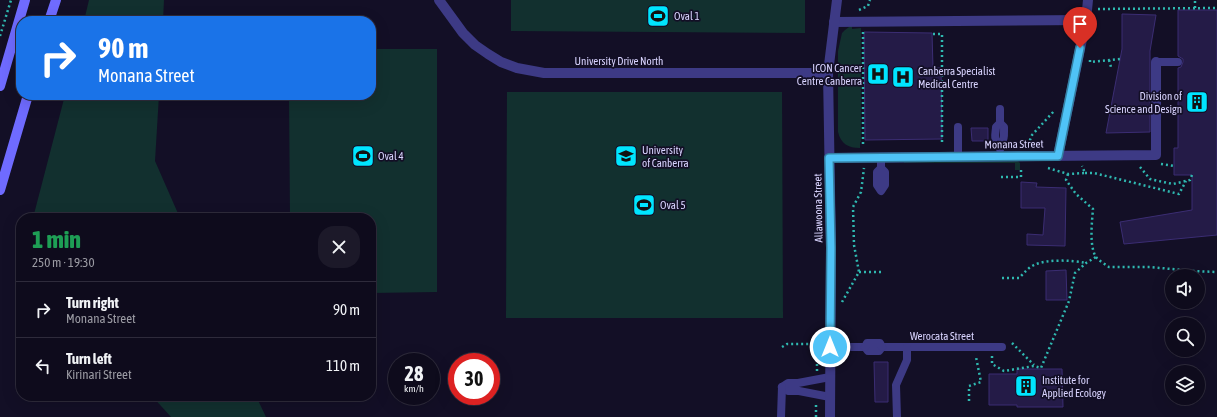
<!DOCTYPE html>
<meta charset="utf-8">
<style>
body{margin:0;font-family:"Asap Condensed",sans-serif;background:#1c1929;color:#f1f3f6;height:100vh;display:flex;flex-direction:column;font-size:15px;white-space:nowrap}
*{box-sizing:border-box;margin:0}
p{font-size:13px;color:#9b9ba3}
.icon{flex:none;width:22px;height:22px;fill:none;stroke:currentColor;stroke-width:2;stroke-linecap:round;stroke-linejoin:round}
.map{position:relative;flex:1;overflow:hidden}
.side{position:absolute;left:16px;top:213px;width:360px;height:188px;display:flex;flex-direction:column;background:#0e0b1c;border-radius:16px;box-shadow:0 4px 16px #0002,0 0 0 1px #2e2b3b}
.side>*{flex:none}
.top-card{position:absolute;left:16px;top:16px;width:360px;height:84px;border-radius:16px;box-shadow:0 4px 16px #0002,0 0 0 1px #2e2b3b;background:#1a73e8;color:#fff;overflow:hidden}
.buttons{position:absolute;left:1165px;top:269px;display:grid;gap:8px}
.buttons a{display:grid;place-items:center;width:40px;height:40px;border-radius:50%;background:#0e0b1c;box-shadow:0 4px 16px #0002,0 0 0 1px #2e2b3b;font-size:20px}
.speed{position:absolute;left:388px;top:353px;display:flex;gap:8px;font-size:20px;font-weight:700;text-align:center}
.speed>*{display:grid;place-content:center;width:52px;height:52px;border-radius:50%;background:#0e0b1c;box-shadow:0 4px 16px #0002,0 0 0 1px #2e2b3b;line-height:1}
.speed small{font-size:10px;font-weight:400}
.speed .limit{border:6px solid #d22;background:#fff;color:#111}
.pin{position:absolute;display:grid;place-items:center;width:34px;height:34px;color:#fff;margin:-41px -17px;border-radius:50% 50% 50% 0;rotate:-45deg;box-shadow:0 0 4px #0007}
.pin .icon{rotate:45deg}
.me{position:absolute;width:44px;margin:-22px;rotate:0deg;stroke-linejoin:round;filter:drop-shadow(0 0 3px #0008)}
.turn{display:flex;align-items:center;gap:14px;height:84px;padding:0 16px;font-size:18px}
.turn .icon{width:52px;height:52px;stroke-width:2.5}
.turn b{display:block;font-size:28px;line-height:34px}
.round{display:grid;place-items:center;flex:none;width:42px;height:42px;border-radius:16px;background:#1c1929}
.overview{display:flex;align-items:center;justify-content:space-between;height:68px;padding:0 16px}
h1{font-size:24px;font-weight:800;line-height:30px;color:#1e9e55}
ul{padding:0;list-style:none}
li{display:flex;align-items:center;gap:12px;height:56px;padding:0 16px;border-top:1px solid #2e2b3b}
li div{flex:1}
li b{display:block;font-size:15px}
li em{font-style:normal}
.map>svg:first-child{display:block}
.green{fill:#12302f}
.building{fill:#241b47;stroke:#3b2d73}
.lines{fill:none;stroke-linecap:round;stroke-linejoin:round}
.path{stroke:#2fb8b0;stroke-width:2.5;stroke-dasharray:2 3;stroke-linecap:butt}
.service{stroke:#3d3a85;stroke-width:8}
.minor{stroke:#3d3a85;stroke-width:10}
.secondary{stroke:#6f6bff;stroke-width:10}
.route-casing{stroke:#337fa1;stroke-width:10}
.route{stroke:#4fc3f7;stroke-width:7}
.labels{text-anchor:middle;stroke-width:3.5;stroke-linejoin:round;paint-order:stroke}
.poi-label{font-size:11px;fill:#d9d4ff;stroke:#130f26;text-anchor:start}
.street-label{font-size:11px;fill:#d9d4ff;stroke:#130f26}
</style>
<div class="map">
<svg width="1217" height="417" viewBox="0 0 1217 417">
<rect width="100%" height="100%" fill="#130f26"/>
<g class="green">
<polygon points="89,0 164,0 163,21 84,21"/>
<polygon points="511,0 805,0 805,33 511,31"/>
<path d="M852,25V29L861,28V142H860V148C848,148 841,144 838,132V51L842,33L845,30Z"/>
<polygon points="371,49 437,49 437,292 371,293 371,218 290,218 289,95 371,95"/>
<polygon points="507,92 782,92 783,318 506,318"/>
<polygon points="65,95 159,95 155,161 180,218 33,218"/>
<polygon points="904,161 1018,161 1020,163 1020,170 1015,170 1015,163 904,163"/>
<polygon points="152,396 256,396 266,417 171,417"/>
</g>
<g class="building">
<polygon points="1178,10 1217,10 1217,235 1124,244 1120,222 1192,210 1192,175 1174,175 1174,148 1178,148 1178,68 1181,67 1183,62 1183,59 1178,56"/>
<polygon points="1122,14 1156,15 1150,51 1150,132 1106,133 1122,49"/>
<polygon points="864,32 932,33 933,68 941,68 942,139 865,140"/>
<polygon points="971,128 988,128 988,141 972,141"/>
<polygon points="1021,182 1037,183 1036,187 1066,188 1065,246 1027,245 1027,234 1043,235 1045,208 1021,208"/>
<polygon points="1066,270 1067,300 1046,300 1046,271"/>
<polygon points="874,362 888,362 888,402 875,402"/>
<polygon points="1017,369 1062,369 1063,407 1017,407 1017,405 989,405 989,374 1017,374"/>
</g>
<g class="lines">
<g class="path">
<polyline points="1195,8 1195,0"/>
<polyline points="1098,9 1217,8"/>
<polyline points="859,10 868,6 870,0"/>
<polyline points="863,32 863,147"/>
<polyline points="933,34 942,34 942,145"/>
<polyline points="0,36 11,0"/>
<polyline points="1090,60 1090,62 1120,59"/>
<polyline points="1109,60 1111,67"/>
<polyline points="1028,145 1032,135 1055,110"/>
<polyline points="1161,164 1174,166"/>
<polyline points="1140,167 1150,179 1163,182 1173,184 1190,180 1192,175"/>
<polyline points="1048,168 1068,174 1085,173 1082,166"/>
<polyline points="1085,173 1094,173 1179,194 1186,181"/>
<path d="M1068,174L1066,180L1076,194L1093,209C1092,222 1089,246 1096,257C1099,261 1105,264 1109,267H1150L1193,271L1217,272"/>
<polyline points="1001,177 1021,177 1021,167"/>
<polyline points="859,272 881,272"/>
<path d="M1002,278H1019C1024,273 1028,268 1034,265C1047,259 1071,260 1086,263"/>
<polyline points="842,302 859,272 854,245 853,207 861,192 864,168"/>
<polyline points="1012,343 1034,365"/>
<polyline points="782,347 787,344 818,344"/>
<polyline points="992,356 992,364 1004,371 1034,366 1041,368 1069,301 1075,273 1086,263 1096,257"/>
<polyline points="817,371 817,332"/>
<polyline points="969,401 969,386 981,382 976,357"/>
<polyline points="816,417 816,404"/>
</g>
<g class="service">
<polyline points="1156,62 1178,62"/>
<polyline points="958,127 958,157"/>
<path d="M999,146C1005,140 1004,135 1004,127L1000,123V109"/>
<path d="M1000,149C999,145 997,144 996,140C994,137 996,131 996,127L1000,123"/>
<polyline points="881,157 881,168 885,172 885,185 881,191 877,185 877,172 881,168"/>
<polyline points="830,347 865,347 868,351 879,351 882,347 1002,347"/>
<polyline points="865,347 867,343 880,343 882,347"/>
<polyline points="782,387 788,391 799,391 830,397"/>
<polyline points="782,387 788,383 798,383 830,377"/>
<polyline points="781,417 782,387"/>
<polyline points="897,417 896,385 907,360 907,347"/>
</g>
<g class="minor">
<polyline points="439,0 463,33 475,45 488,54 501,62 517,68 544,73 828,73"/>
<polyline points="834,22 1086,20"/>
<polyline points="1058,156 1086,20 1088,0"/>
<polyline points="829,158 1156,155 1156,62"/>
<polyline points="830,417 831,248 828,73 837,0"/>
</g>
<g class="secondary">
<polyline points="49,21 56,0"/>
<polyline points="0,86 25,0"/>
<polyline points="0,190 28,95"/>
</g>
</g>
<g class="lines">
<g class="route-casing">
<polyline id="route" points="830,347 831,248 829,158 1058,156 1080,48"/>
</g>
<use href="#route" class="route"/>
</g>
<defs>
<g id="stadium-square" transform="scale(1.15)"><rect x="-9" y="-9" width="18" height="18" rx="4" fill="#00e5ff" stroke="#130f26"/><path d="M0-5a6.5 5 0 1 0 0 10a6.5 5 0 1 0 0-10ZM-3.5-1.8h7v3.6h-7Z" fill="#111"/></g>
<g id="hospital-square" transform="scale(1.15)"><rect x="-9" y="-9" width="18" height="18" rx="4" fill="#00e5ff" stroke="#130f26"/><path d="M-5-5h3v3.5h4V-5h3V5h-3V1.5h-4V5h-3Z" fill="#111"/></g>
<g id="building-square" transform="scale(1.15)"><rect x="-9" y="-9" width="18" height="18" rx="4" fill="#00e5ff" stroke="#130f26"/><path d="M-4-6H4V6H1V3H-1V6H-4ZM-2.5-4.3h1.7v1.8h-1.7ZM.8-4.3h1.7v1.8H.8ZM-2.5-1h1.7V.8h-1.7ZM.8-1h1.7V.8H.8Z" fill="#111"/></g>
<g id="university-square" transform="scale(1.15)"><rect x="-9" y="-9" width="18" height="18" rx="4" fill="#00e5ff" stroke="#130f26"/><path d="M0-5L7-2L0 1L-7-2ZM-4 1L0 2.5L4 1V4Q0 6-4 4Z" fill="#111"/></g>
</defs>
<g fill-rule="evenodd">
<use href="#stadium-square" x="658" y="16"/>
<use href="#hospital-square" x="878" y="74"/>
<use href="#hospital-square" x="903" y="77"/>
<use href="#building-square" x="1197" y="102"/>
<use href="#stadium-square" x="363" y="156"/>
<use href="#university-square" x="626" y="156"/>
<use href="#stadium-square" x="644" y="205"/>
<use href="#building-square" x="1026" y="386"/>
</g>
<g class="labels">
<g class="poi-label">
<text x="674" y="20">Oval 1</text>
<text x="862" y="72" text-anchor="end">ICON Cancer<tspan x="862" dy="13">Centre Canberra</tspan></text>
<text x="918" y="75">Canberra Specialist<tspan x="918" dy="13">Medical Centre</tspan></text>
<text x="1182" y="100" text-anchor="end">Division of<tspan x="1182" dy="13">Science and Design</tspan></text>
<text x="642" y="154">University<tspan x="642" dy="13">of Canberra</tspan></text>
<text x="378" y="160">Oval 4</text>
<text x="660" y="209">Oval 5</text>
<text x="1042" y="384">Institute for<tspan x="1042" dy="13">Applied Ecology</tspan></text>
</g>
<g class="street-label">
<text x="619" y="65">University Drive North</text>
<text transform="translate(1014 144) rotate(-1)" y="4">Monana Street</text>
<text transform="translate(818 208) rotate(-91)" y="4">Allawoona Street</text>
<text x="942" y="340">Werocata Street</text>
</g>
</g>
</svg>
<div class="buttons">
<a><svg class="icon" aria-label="sound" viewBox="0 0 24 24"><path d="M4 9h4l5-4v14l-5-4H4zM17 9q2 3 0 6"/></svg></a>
<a><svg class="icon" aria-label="search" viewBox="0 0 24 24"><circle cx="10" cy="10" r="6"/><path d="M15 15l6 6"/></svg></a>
<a><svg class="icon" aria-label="layers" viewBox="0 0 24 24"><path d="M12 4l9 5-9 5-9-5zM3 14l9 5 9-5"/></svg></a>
</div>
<div class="speed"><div>28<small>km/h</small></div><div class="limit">30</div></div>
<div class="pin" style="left:1080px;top:48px;background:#d93025"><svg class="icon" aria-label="arrive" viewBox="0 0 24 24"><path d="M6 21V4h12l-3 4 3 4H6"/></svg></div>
<svg class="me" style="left:830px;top:347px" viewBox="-20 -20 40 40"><circle r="17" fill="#4fc3f7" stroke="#fff" stroke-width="3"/><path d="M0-11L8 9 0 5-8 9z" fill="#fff"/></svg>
<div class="top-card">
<div class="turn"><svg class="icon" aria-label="right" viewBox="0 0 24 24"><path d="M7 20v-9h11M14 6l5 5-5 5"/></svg><div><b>90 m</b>Monana Street</div></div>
</div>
<section class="side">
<div class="overview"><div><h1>1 min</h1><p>250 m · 19:30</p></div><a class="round"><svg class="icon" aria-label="close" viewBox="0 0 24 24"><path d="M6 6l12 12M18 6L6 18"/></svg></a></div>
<ul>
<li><svg class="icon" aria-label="right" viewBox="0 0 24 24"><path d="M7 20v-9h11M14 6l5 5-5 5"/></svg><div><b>Turn right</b><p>Monana Street</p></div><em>90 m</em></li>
<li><svg class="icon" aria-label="left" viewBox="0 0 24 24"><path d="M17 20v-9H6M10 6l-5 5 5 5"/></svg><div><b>Turn left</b><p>Kirinari Street</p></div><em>110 m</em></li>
</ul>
</section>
</div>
